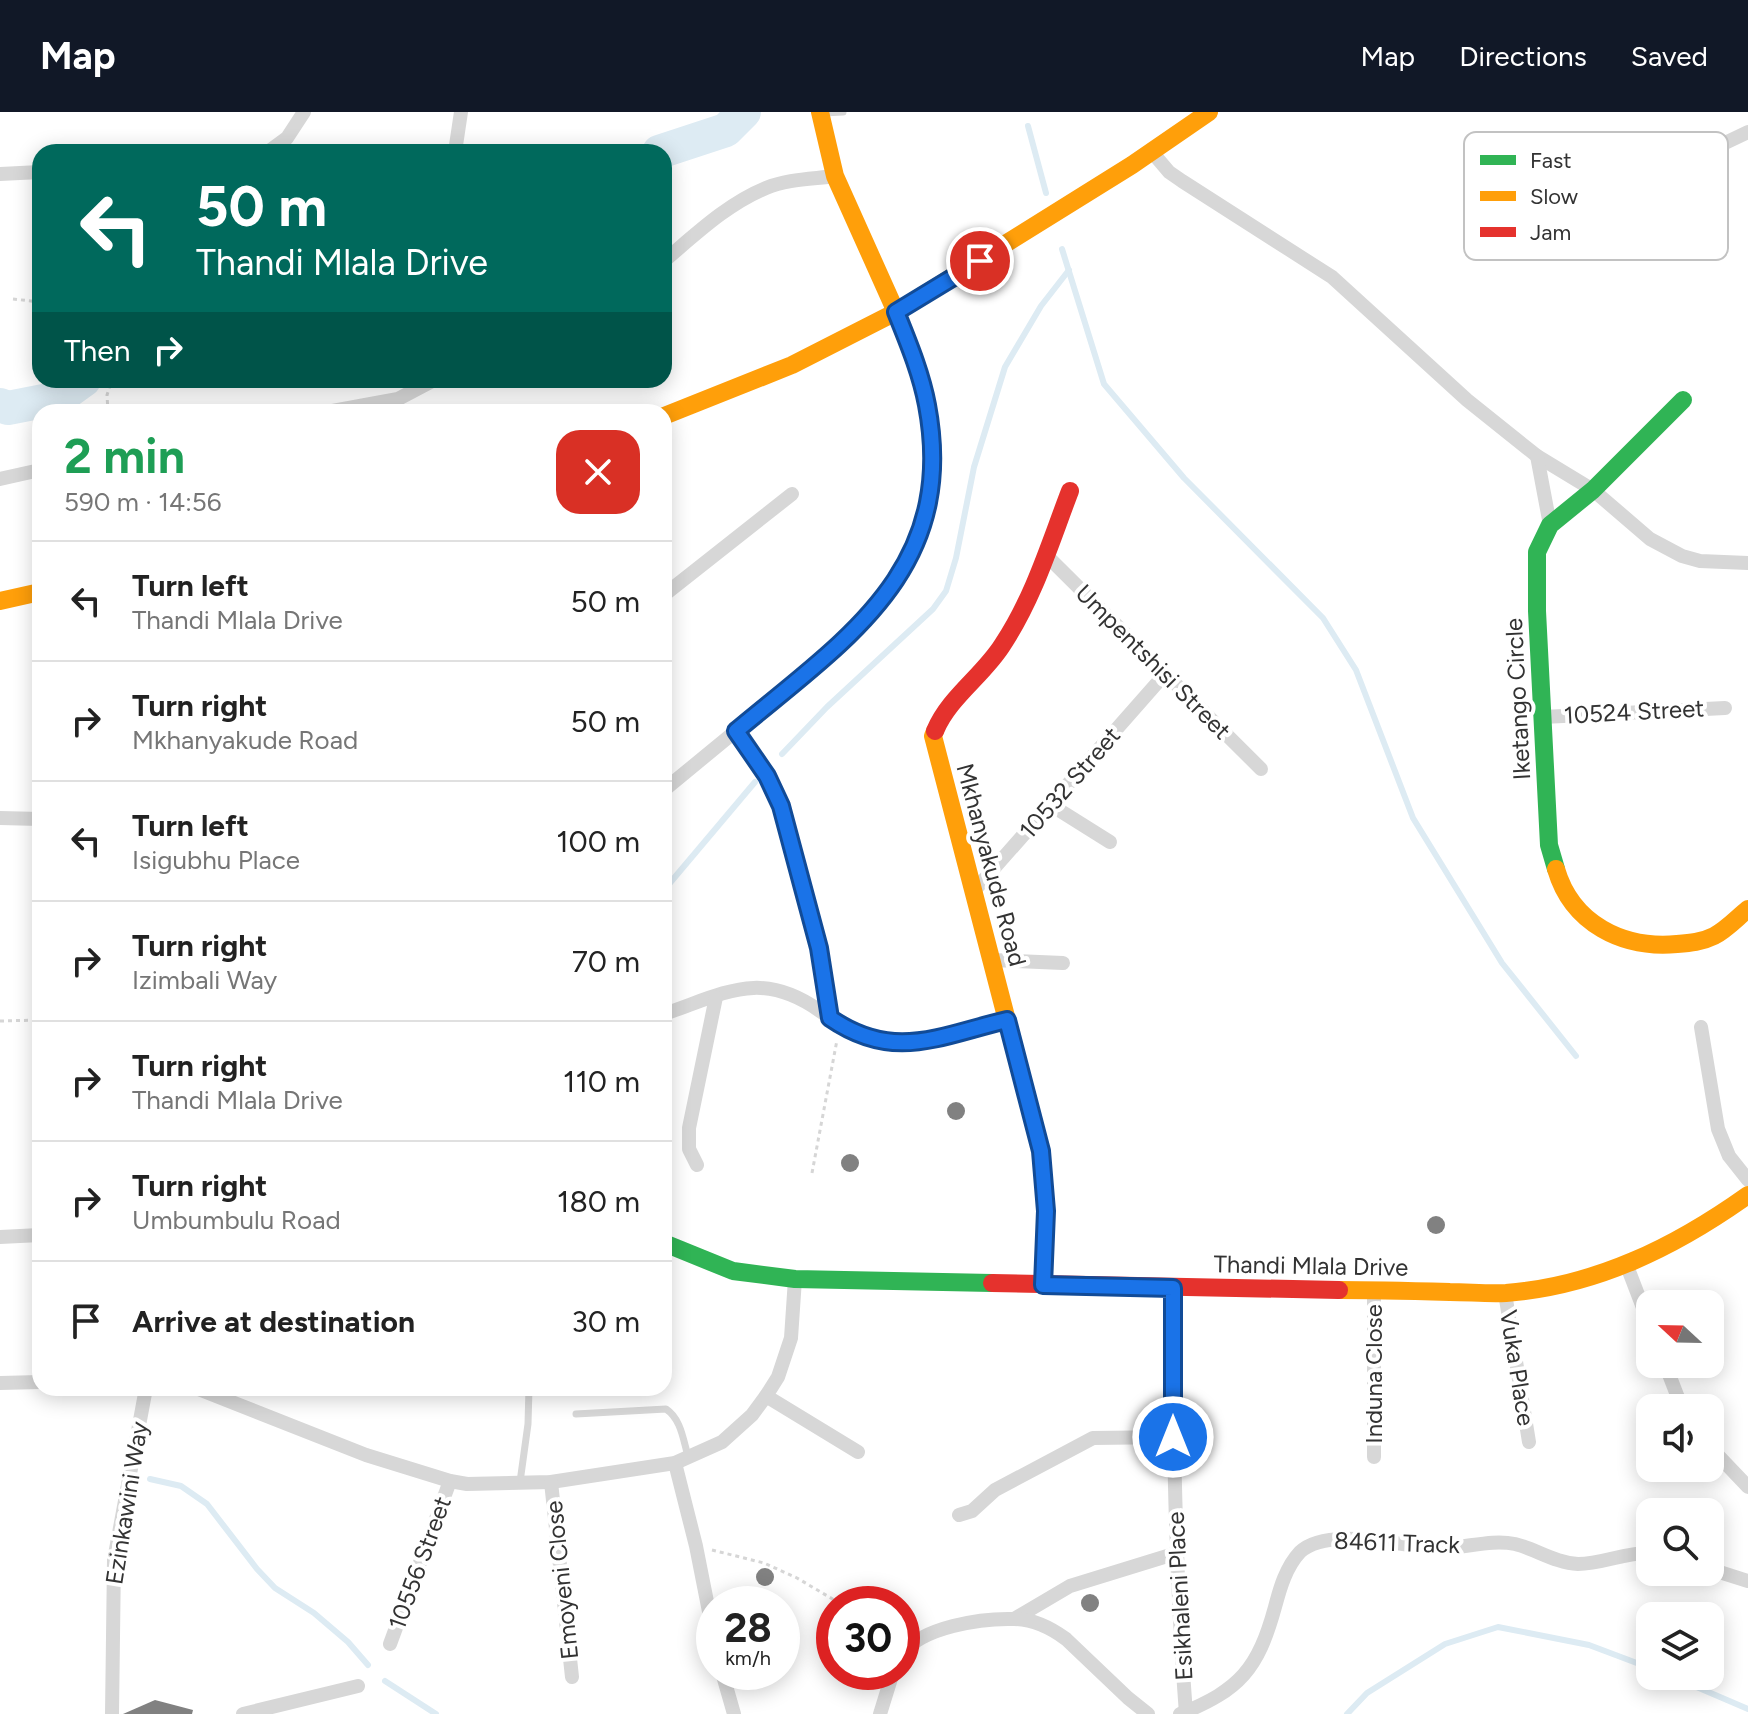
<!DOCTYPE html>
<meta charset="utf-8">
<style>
body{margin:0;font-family:Figtree,sans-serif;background:#f2f2f2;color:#222;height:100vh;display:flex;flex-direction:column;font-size:30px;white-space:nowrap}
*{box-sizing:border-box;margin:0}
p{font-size:26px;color:#767676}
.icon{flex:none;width:44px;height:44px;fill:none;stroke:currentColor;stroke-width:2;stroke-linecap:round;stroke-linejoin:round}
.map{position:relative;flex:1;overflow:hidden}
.sheet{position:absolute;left:32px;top:292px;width:640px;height:992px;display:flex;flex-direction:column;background:#fff;border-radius:24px;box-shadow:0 4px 20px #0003}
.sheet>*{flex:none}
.banner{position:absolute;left:32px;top:32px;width:640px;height:244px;border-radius:24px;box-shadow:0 4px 20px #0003;background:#00695c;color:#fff;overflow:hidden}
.needle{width:52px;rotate:292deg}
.controls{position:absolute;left:1636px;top:1178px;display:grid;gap:16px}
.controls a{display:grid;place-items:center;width:88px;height:88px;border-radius:16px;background:#fff;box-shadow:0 4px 20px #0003;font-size:40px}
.speed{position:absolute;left:696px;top:1474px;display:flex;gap:16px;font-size:40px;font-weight:700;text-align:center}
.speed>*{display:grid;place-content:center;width:104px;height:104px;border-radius:50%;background:#fff;box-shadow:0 4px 20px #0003;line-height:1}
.speed small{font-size:20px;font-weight:400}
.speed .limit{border:12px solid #d22;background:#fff;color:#111}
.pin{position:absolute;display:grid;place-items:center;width:68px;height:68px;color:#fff;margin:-34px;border:4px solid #fff;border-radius:50%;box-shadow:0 2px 8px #0007}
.me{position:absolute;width:88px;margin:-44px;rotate:0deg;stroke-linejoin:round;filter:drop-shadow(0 0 6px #0008)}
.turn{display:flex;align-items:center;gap:28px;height:168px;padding:0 32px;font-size:36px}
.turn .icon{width:104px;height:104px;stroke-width:2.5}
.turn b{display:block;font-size:56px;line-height:68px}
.then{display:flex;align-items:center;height:76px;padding:0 32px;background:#0003;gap:16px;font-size:30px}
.round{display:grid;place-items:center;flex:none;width:84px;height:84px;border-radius:24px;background:#f2f2f2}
.overview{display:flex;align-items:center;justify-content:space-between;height:136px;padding:0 32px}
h1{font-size:48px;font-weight:700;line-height:60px;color:#1e9e55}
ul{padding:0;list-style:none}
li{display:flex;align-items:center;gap:24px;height:120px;padding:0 32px;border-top:2px solid #e0e0e0}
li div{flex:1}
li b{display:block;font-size:30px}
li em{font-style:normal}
header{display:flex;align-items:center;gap:48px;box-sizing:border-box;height:112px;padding:0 40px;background:#111827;color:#fff}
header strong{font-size:38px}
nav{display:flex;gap:44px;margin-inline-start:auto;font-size:28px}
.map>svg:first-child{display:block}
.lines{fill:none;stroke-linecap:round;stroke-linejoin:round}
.stream{stroke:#ddebf3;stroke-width:6}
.river{stroke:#ddebf3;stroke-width:34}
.building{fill:#818181}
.path{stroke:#d6d6d6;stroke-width:3;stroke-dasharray:4 4;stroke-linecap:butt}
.lane{stroke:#d7d7d7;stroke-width:7}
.street{stroke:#d7d7d7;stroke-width:14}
.fast{stroke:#30b455;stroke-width:18}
.slow{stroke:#ff9f0a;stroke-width:18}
.jam{stroke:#e5322d;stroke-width:18}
.route-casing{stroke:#114b97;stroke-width:20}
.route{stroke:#1a73e8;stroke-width:14}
.labels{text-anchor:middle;stroke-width:8;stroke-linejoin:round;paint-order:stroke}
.street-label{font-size:24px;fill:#333;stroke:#fff}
.key{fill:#fff;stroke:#c2c2c2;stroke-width:2}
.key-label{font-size:22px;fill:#333}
</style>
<header>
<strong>Map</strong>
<nav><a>Map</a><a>Directions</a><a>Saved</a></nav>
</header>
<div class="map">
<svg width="1748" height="1602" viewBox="0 0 1748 1602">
<rect width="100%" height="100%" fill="#fff"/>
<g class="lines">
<g class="stream">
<polyline points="1028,14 1046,81"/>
<polyline points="1062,137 1104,272 1184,366 1323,506 1356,558 1413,706 1502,851 1576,944"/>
<polyline points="782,642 827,595 933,497 946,479 956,446 974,355 1005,255 1041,194 1069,158"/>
<polyline points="664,778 755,670"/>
<polyline points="150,1367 181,1374 207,1392 257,1457 275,1476 314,1501 348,1530 368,1553"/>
<polyline points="1671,1564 1748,1597"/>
<polyline points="385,1569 436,1602"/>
<polyline points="1347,1602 1367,1581 1445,1532 1498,1515 1589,1533 1650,1556"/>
</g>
<g class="river">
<polyline points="659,40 726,18 744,0"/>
<polyline points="0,293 8,296 59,286 84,268"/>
</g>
</g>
<g class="building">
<circle cx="956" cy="999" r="9"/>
<circle cx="850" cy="1051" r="9"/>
<circle cx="1436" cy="1113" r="9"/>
<circle cx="765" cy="1465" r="9"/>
<circle cx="1090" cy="1491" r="9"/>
<polygon points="155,1588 193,1598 192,1602 123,1602"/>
</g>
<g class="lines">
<g class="path">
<polyline points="13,187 40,190"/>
<polyline points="108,300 107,283 112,268"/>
<polyline points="0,909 40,908"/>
<polyline points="812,1061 837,928"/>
<polyline points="712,1438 764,1451 797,1466 841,1492"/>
</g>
<g class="lane">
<polyline points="823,1 843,0"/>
<path d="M576,1302L666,1297C681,1307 683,1327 688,1344"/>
<polyline points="520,1370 528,1312 529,1276"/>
</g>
<g class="street">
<polyline points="268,40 287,26 304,0"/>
<polyline points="455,40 461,0"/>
<polyline points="1152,40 1169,60 1182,69 1332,165 1467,288 1537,344 1593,378 1650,427 1682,444 1700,449 1748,451"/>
<polyline points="1662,61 1748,20"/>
<polyline points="0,62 40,60"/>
<path d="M664,149C696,122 727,92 766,76C787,67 813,67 835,64"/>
<polyline points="327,300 398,287 434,268"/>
<polyline points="1537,344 1550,413"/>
<polyline points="0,367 40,358"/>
<polyline points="1045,442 1261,657"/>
<polyline points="664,483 792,382"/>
<polyline points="1543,605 1725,596"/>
<polyline points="736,619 767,664 781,694 825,862 830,906"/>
<path d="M664,678L850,525C913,458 943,387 928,294C922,262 908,231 896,200"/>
<polyline points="1051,693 1110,730"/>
<polyline points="0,706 40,707"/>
<polyline points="974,779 1165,562"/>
<polyline points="992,848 1063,851"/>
<path d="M664,902C726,881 761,857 820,899C840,913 862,928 886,931C922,936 972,916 1007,908"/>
<polyline points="1701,915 1718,1017 1729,1044 1748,1068"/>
<polyline points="697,1053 689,1037 689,1016 716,885"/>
<polyline points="0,1125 40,1123"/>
<polyline points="1627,1154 1650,1214"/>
<path d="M1173,1176C1173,1318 1175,1460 1186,1602"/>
<polyline points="1374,1180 1374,1345"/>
<polyline points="1505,1181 1529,1330"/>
<polyline points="1665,1252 1682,1296"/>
<polyline points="0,1271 40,1270"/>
<polyline points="196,1276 366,1343 450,1369 467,1372 551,1370 675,1351 722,1330 752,1303 766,1284 778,1265 791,1226 795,1167"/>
<polyline points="766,1284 858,1340"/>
<polyline points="1710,1335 1748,1375"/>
<polyline points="675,1351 696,1434 714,1525"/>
<polyline points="551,1370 572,1565"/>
<polyline points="959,1403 972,1399 995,1378 1093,1326 1173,1325"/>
<polyline points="1710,1457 1748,1469"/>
<polyline points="1014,1507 1070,1474 1177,1441"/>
<polyline points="390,1532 450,1369"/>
<path d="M902,1542C922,1515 981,1506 1014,1507C1033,1507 1051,1516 1066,1527L1128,1586L1148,1602"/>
<polyline points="722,1560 734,1602"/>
<polyline points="112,1602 114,1448 146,1276"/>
<polyline points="243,1602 358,1574"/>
<polyline points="880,1602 893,1560"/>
<path d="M1180,1602C1240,1578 1258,1557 1275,1495C1280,1476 1286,1455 1300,1440C1328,1413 1406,1436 1442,1436C1466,1436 1491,1427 1515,1432C1536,1437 1555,1451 1578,1452C1602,1452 1626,1440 1650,1441"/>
</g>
<g class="fast">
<polyline points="1556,757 1549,733 1537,499 1537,440 1550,413 1593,378 1683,288"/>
<polyline points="664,1131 733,1159 795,1167 992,1171"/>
</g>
<g class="slow">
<polyline points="820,0 835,64 896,200"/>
<polyline points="664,304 792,253 896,200 1132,53 1209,0"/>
<polyline points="0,489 40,480"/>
<polyline points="935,619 933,624 1041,1039 1046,1099 1043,1173"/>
<path d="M1556,757C1572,812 1623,837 1677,832C1690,831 1702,830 1714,824C1726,818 1737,806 1748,797"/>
<path d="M1339,1178C1376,1178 1413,1179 1450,1180C1468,1180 1488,1182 1506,1181C1596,1174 1675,1135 1748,1083"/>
</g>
<g class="jam">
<path d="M935,619C949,585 984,563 1003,532C1034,485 1050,431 1070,379"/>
<polyline points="992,1171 1339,1178"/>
</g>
</g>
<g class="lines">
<g class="route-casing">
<path id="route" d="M980,149L896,200C908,230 921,261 927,293C958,458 846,527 736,619L767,664L781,694L819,836L830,906C894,950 939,924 1007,908L1041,1039L1046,1099L1043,1173L1173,1176V1325"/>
</g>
<use href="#route" class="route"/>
</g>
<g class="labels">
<g class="street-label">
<text transform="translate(1153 550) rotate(45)" y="8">Umpentshisi Street</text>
<text transform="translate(1518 587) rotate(-93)" y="8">Iketango Circle</text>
<text transform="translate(1634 600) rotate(-3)" y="8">10524 Street</text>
<text transform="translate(1070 671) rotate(-49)" y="8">10532 Street</text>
<text transform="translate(991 753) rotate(75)" y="8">Mkhanyakude Road</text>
<text transform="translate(1311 1154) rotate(1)" y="8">Thandi Mlala Drive</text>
<text transform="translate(1517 1256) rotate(81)" y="8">Vuka Place</text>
<text transform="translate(1374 1262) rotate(-90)" y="8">Induna Close</text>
<text transform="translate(127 1391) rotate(-81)" y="8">Ezinkawini Way</text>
<text transform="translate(1397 1431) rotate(2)" y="8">84611 Track</text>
<text transform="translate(420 1451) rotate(-70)" y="8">10556 Street</text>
<text transform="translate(562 1468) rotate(-96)" y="8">Emoyeni Close</text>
<text transform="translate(1180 1484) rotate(-93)" y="8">Esikhaleni Place</text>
</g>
</g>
<rect x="1464" y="20" width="264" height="128" rx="12" class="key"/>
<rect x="1480" y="43" width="36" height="10" fill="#30b455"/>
<rect x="1480" y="79" width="36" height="10" fill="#ff9f0a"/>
<rect x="1480" y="115" width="36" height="10" fill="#e5322d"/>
<g class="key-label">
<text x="1530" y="56">Fast</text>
<text x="1530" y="92">Slow</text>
<text x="1530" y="128">Jam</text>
</g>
</svg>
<div class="controls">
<a><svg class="needle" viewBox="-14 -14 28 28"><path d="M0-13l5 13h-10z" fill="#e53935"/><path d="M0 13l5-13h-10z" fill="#767676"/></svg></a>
<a><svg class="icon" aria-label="sound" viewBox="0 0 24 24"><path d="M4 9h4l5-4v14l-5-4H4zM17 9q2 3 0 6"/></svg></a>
<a><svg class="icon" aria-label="search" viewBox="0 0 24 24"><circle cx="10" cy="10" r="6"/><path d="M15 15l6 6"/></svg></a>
<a><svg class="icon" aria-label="layers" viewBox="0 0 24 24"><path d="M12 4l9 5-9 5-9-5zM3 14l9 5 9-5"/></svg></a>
</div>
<div class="speed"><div>28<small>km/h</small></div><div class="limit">30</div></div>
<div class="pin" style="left:980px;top:149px;background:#d93025"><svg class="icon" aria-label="arrive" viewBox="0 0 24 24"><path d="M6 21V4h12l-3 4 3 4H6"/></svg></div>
<svg class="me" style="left:1173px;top:1325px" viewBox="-20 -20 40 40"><circle r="17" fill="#1a73e8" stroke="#fff" stroke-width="3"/><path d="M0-11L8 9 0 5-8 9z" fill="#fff"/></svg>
<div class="banner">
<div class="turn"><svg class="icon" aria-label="left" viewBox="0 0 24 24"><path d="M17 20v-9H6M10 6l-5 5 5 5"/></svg><div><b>50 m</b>Thandi Mlala Drive</div></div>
<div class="then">Then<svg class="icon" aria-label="right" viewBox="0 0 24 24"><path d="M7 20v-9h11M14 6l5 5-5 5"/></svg></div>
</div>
<section class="sheet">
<div class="overview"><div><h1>2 min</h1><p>590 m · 14:56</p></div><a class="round" style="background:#d93025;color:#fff"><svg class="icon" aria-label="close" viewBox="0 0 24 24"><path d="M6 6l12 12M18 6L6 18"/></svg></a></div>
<ul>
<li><svg class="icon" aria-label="left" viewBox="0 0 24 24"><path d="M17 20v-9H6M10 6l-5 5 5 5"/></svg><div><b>Turn left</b><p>Thandi Mlala Drive</p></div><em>50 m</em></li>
<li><svg class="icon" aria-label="right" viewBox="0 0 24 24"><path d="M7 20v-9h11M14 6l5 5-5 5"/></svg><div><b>Turn right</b><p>Mkhanyakude Road</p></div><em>50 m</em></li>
<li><svg class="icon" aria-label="left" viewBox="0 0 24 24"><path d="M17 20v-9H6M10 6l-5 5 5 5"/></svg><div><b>Turn left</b><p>Isigubhu Place</p></div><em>100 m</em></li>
<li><svg class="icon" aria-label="right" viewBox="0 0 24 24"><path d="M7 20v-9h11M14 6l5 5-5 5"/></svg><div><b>Turn right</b><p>Izimbali Way</p></div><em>70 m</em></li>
<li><svg class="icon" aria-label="right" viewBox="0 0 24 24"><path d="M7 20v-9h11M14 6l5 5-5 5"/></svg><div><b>Turn right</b><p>Thandi Mlala Drive</p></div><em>110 m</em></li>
<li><svg class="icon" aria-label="right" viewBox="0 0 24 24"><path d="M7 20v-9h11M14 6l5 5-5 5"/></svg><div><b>Turn right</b><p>Umbumbulu Road</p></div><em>180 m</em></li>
<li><svg class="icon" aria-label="arrive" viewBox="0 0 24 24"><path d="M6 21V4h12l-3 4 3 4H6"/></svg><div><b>Arrive at destination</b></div><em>30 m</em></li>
</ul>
</section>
</div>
